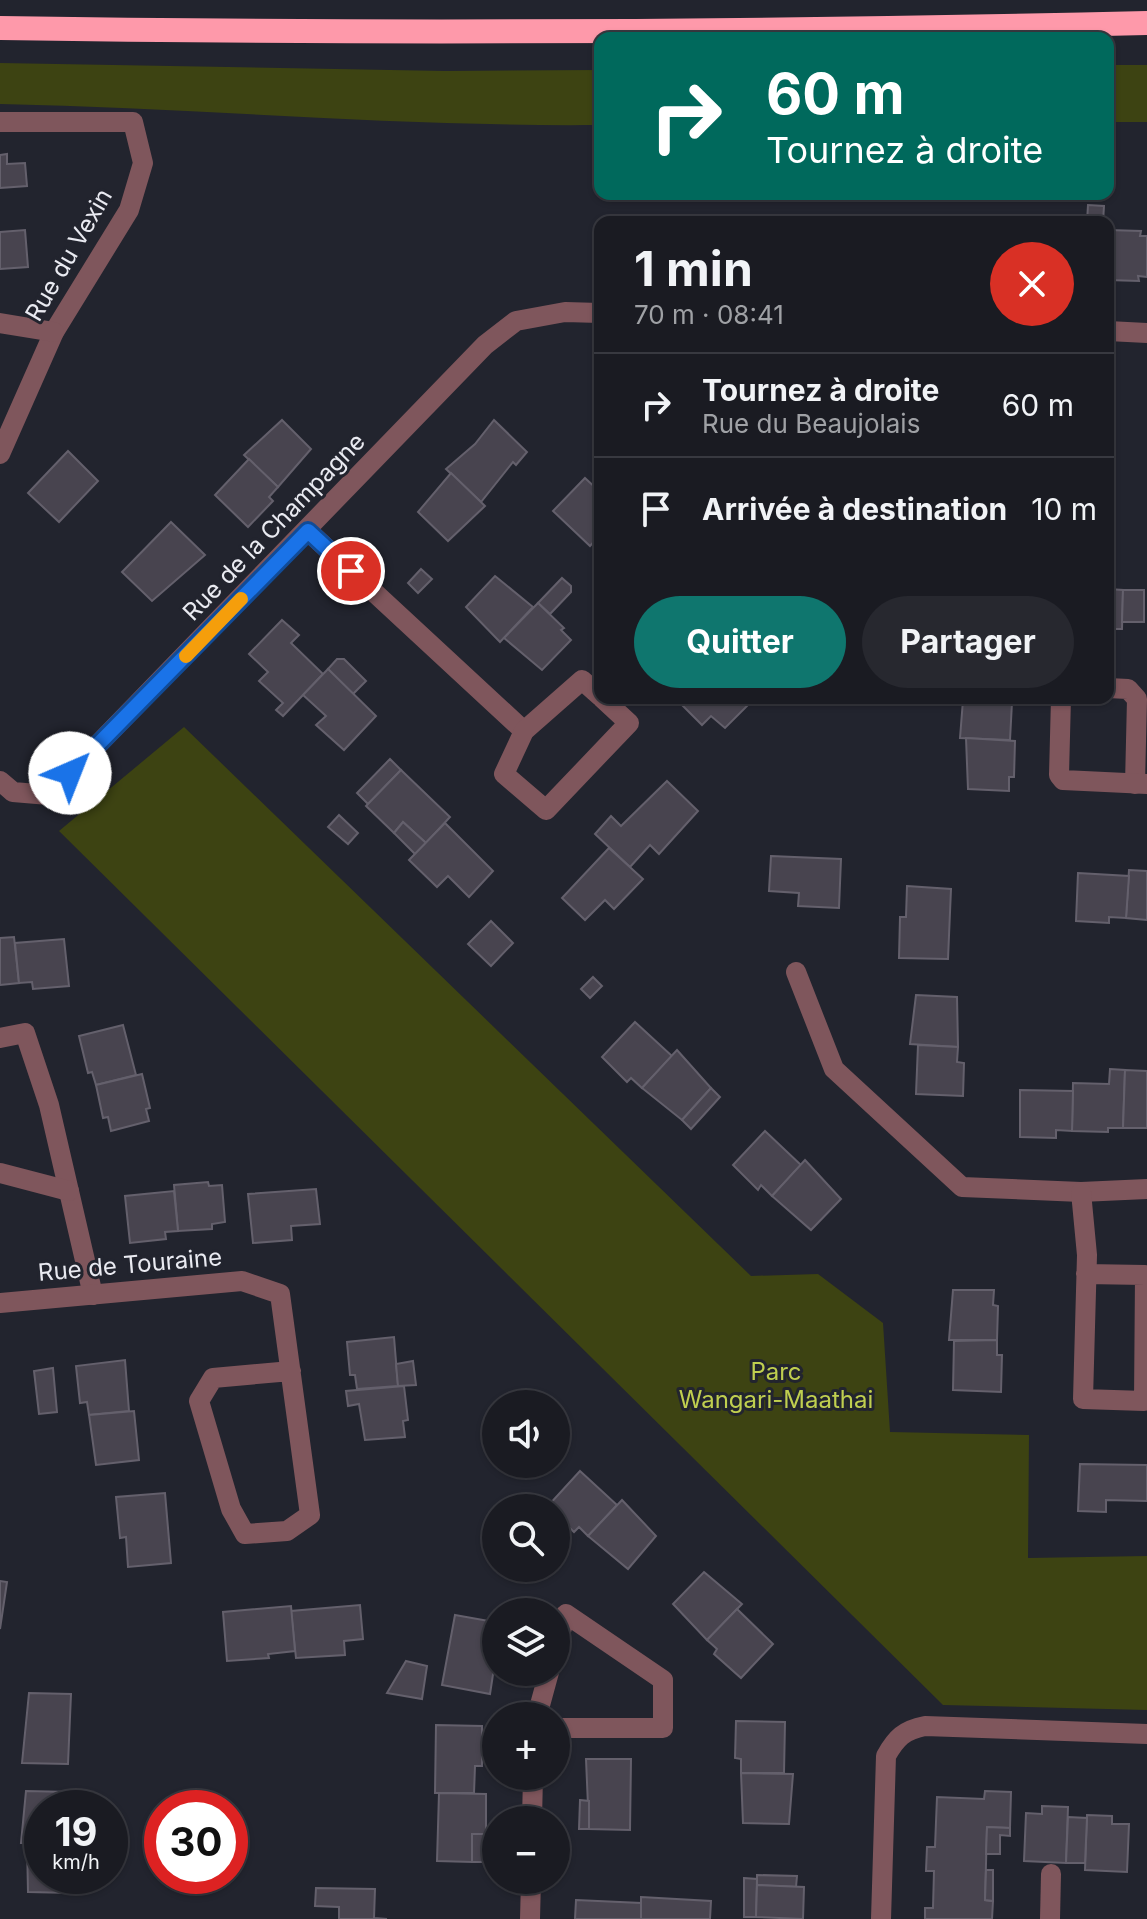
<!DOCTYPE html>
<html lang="fr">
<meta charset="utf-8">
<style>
body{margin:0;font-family:Inter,sans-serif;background:#27282f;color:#f1f3f6;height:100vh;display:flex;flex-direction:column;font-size:30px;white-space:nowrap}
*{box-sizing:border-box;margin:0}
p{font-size:26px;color:#9fa1a5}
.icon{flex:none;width:44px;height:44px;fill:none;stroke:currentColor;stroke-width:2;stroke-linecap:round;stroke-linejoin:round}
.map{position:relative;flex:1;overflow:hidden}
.details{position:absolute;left:594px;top:216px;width:520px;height:488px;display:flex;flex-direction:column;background:#1a1b22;border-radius:16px;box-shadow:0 2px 6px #0004,0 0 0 2px #383940}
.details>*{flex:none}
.hud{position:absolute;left:594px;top:32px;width:520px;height:168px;border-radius:16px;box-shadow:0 2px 6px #0004,0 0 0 2px #383940;background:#00695c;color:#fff;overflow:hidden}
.buttons{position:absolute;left:482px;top:1390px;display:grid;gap:16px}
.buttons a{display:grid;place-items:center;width:88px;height:88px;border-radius:50%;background:#1a1b22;box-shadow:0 2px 6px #0004,0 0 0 2px #383940;font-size:40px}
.speed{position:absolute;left:24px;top:1790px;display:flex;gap:16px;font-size:40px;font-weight:700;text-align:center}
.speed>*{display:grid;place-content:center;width:104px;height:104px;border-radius:50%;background:#1a1b22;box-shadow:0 2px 6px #0004,0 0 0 2px #383940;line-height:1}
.speed small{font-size:20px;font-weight:400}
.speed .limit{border:12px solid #d22;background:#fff;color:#111}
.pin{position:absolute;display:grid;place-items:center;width:68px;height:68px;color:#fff;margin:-34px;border:4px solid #fff;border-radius:50%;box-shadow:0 2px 8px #0007}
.me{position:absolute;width:88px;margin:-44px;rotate:44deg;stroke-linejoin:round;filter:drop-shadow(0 0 6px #0008)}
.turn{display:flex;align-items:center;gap:28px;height:168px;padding:0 40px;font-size:36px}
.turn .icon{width:104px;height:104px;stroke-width:2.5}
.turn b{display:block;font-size:56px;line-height:68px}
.round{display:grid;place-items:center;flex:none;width:84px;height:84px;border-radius:42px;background:#27282f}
.headline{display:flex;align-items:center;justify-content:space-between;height:136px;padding:0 40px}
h1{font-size:48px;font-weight:700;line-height:60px}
.action{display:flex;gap:16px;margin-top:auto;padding:16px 40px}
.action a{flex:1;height:92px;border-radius:48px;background:#0f766e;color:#fff;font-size:32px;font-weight:700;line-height:92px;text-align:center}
.action a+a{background:#27282f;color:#f1f3f6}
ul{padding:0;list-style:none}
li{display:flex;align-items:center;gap:24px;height:104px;padding:0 40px;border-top:2px solid #383940}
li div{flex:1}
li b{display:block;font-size:30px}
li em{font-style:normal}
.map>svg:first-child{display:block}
.green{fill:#3d4312}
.building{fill:#48444f;stroke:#64606c;stroke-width:2}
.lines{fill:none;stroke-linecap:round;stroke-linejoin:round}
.street{stroke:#7f565c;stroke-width:20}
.highway{stroke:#fe99aa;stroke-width:24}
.route-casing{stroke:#114b97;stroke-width:20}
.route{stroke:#1a73e8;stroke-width:14}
.slow{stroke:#f59e0b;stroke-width:14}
.labels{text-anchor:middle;stroke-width:6;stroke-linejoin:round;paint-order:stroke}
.street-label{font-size:24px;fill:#e9eaf1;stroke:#22242e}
.park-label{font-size:24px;fill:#c0cf4f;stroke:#22242e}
</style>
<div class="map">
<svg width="1147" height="1919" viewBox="0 0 1147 1919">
<rect width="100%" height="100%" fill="#22242e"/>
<g class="green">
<path d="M0,63L445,71L600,70V125C400,127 200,108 0,104Z"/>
<rect x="1108" y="65" width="39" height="57"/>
<polygon points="184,727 751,1276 818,1274 883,1323 890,1432 1029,1435 1028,1558 1147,1556 1147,1710 943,1705 59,831"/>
</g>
<g class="building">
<polygon points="7,154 7,164 25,163 27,186 0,188 0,155"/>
<polygon points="1088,205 1104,206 1103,222 1087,222"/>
<polygon points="814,216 883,218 883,222 814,222"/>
<polygon points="883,218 952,219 952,222 883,222"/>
<polygon points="25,230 28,267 0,269 0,232"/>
<polygon points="1108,230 1141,231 1140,236 1147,236 1147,277 1138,276 1139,281 1108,280"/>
<polygon points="282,420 311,449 278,487 244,455"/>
<polygon points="494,420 527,452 516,465 513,462 481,502 446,469 475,444"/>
<polygon points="68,451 98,481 59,522 28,493"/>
<polygon points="249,459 278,487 269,497 273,501 248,527 215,495"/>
<polygon points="451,473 485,506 448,541 418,512"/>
<polygon points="585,478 600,492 600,535 590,546 553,511"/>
<polygon points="171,522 205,555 152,601 122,572"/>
<polygon points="421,569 432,579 418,593 408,583"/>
<polygon points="495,576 533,607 500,642 466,607"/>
<polygon points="562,578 571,586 571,592 550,614 538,603"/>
<polygon points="1108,589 1123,590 1122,629 1108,629"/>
<polygon points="1123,590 1144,590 1144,622 1122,622"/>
<polygon points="538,603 564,628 561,630 571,640 542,670 504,638"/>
<polygon points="282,620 299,635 291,643 323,674 283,716 276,710 283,703 259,681 268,672 249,654"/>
<polygon points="337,659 344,659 366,681 353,694 328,669"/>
<polygon points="328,669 376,716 344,750 316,725 326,716 303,695"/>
<polygon points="675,698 743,698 749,704 725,728 711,716 702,725"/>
<polygon points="966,698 1008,698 1008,702 1012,702 1010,740 960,738 963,700"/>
<polygon points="966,738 1015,741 1014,777 1009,777 1009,791 968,789"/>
<polygon points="390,759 401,770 368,804 357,793"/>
<polygon points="401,770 450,817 426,843 403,822 394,833 366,806"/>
<polygon points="667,781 698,811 659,854 650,845 630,867 595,834 611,816 621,826"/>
<polygon points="339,815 358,833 348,844 328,827"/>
<polygon points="403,822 426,843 415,854 394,833"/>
<polygon points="445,823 493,871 469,897 448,876 437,887 409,860"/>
<polygon points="609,848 643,879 614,909 605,900 585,920 562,898"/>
<polygon points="771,856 841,859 839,908 798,906 799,893 769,891"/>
<polygon points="1129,870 1147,871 1147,920 1126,918"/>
<polygon points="1078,873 1129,876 1126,918 1109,917 1109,923 1076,921"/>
<polygon points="907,886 951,889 948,959 899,958 900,917 906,917"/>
<polygon points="491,921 513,943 491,966 468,944"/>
<polygon points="14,937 19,983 0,985 0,938"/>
<polygon points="64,939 69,986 33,989 32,982 19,983 15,943"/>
<polygon points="593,977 602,986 590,998 581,989"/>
<polygon points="916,995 957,997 958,1047 910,1044"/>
<polygon points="635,1022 672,1056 642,1088 631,1078 627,1082 602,1057"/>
<polygon points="123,1025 136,1075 96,1085 92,1072 88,1073 79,1036"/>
<polygon points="918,1045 958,1047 957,1062 964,1063 963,1096 916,1094"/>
<polygon points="677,1050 711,1088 682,1120 642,1088"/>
<polygon points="1110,1069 1125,1070 1123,1128 1108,1128 1108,1132 1072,1131 1073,1083 1109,1084"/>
<polygon points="1125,1070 1147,1071 1147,1128 1123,1128"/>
<polygon points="142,1074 150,1108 146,1109 149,1121 111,1131 108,1117 103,1118 96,1085"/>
<polygon points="711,1088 720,1097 691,1129 682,1120"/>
<polygon points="1020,1090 1073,1091 1072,1131 1056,1130 1056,1138 1020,1137"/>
<polygon points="765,1131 801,1165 772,1196 761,1185 758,1190 733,1165"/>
<polygon points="805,1160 841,1199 811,1230 772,1196"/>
<polygon points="208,1182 209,1186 222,1185 225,1222 212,1224 212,1229 178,1231 174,1185"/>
<polygon points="316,1189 320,1224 291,1226 292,1240 253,1243 248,1194"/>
<polygon points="174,1191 178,1231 165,1232 166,1239 130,1243 125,1196"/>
<polygon points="953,1290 994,1290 993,1305 998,1306 997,1340 949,1340"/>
<polygon points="394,1337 398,1386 357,1389 355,1375 350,1375 347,1342"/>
<polygon points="997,1340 997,1355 1002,1355 1001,1392 953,1390 954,1341"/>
<polygon points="125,1360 129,1411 89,1415 87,1402 80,1403 76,1366"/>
<polygon points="413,1361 416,1385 398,1386 396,1364"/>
<polygon points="53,1368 57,1412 39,1414 34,1371"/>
<polygon points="404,1386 408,1420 403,1421 405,1437 365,1440 359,1404 348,1406 346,1391"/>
<polygon points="134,1411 139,1460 96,1465 89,1415"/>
<polygon points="1080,1464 1147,1465 1147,1501 1106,1500 1106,1512 1078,1511"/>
<polygon points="580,1471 617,1505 588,1536 579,1527 574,1532 556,1515 556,1508 547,1507"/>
<polygon points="165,1493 171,1563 128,1567 126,1537 120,1538 116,1497"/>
<polygon points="622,1500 656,1536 628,1569 588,1536"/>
<polygon points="704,1572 742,1604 707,1640 673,1604"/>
<polygon points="0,1581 7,1582 0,1629"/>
<polygon points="360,1605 363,1639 344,1641 345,1655 296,1658 291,1611"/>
<polygon points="291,1606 295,1651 268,1654 269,1658 227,1661 223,1612"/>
<polygon points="737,1609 773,1644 741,1678 714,1654 717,1649 707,1640"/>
<polygon points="455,1615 489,1621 484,1652 496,1655 490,1694 442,1685"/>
<polygon points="406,1661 427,1666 422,1699 387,1693"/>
<polygon points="29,1693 71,1694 68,1764 22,1763"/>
<polygon points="736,1721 785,1722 784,1773 741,1773 741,1759 735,1758"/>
<polygon points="436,1725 482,1726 482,1766 475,1766 474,1793 435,1793"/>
<polygon points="586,1759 631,1759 630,1830 589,1829"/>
<polygon points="741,1773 793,1774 789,1824 743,1823"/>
<polygon points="26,1791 70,1792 69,1808 72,1808 42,1808 42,1843 21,1843"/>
<polygon points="985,1791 1011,1792 1010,1828 987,1827 985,1900 993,1901 992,1919 925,1919 925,1908 933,1908 934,1871 926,1871 927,1847 935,1847 937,1797 984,1799"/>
<polygon points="439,1793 486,1794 486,1834 472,1834 472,1862 437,1861"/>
<polygon points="580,1800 589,1801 589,1829 579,1829"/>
<polygon points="1042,1806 1068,1807 1066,1863 1024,1861 1026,1813 1042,1814"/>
<polygon points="1087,1815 1112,1816 1112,1824 1129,1824 1127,1872 1085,1870"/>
<polygon points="1068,1817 1087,1818 1085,1863 1066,1863"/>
<polygon points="987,1827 1010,1828 1010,1836 1000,1835 1000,1854 986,1854"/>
<polygon points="472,1834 486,1834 485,1862 472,1862"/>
<polygon points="27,1843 42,1843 42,1876 75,1876 72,1893 28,1892"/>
<polygon points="986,1870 993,1870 993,1901 985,1900"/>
<polygon points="757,1875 797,1876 796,1887 757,1885"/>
<polygon points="744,1878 757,1879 756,1917 744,1917"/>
<polygon points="757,1885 804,1887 803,1919 756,1917"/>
<polygon points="316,1888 375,1889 374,1918 387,1919 339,1919 339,1907 315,1906"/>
<polygon points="641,1897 711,1901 710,1919 641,1919"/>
<polygon points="576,1900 641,1903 641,1919 575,1919"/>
</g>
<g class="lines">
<g class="street">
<polyline points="0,122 133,122 143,163 129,210 54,332 0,454"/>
<polyline points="0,323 54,332"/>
<polyline points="1108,331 1147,333"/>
<polyline points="308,531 524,731"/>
<polyline points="1108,688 1128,689 1137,699 1135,784"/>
<polyline points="600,696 582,680 524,731 504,774 546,810 629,723 602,698"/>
<polyline points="1061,698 1059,775 1063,780 1147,784"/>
<polyline points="0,781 13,792 49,795 485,345 516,321 565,312 600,313"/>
<polyline points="796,972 834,1069 962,1187 1081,1192 1147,1189"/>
<polyline points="0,1038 25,1033 49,1105 93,1295"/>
<polyline points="0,1173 69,1191"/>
<polyline points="1081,1192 1087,1255 1083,1399 1144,1401 1145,1275 1086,1274"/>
<polyline points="0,1303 242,1281 280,1294 310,1515 287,1531 245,1534 231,1509 199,1401 213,1378 291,1371"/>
<polyline points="556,1648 566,1614 663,1680 663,1728 556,1728"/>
<polyline points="537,1716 549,1672"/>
<polyline points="532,1820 533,1776"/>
<polyline points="530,1919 531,1880"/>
<path d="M881,1919L886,1756C896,1738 904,1730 925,1726L1147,1734"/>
<polyline points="1050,1919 1051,1874"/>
</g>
<path class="highway" d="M0,28C382,34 765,32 1147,23"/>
</g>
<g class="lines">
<g class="route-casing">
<polyline id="route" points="70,773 308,531 351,571"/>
</g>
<use href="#route" class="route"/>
<polyline class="slow" points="186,656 241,599"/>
</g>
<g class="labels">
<g class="street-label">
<text transform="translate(69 255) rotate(-60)" y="8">Rue du Vexin</text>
<text transform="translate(274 527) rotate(-46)" y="8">Rue de la Champagne</text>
<text transform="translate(130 1265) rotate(-5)" y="8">Rue de Touraine</text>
</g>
<g class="park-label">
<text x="776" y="1380">Parc<tspan x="776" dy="28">Wangari-Maathai</tspan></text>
</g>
</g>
</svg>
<div class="buttons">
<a><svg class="icon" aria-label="sound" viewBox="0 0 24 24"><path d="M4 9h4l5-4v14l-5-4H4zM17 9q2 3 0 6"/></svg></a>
<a><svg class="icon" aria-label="search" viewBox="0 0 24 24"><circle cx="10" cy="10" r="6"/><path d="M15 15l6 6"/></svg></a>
<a><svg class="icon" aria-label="layers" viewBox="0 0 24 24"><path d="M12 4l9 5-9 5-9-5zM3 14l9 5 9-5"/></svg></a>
<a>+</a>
<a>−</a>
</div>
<div class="speed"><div>19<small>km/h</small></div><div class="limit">30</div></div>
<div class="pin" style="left:351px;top:571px;background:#d93025"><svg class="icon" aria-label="arrive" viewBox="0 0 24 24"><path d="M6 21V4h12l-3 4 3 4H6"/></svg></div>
<svg class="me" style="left:70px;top:773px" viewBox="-20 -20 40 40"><circle r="19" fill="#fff"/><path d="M0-13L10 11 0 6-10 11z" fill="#1a73e8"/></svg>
<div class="hud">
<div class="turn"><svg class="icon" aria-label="right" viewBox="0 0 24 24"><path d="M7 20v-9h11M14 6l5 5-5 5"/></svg><div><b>60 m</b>Tournez à droite</div></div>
</div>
<section class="details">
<div class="headline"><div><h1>1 min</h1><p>70 m · 08:41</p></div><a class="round" style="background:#d93025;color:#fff"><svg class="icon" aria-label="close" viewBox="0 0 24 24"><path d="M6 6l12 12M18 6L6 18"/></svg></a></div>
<ul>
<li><svg class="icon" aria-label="right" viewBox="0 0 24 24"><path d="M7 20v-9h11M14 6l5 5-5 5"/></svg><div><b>Tournez à droite</b><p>Rue du Beaujolais</p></div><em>60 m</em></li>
<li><svg class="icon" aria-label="arrive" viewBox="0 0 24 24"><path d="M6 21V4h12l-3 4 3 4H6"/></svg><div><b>Arrivée à destination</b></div><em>10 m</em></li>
</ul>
<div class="action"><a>Quitter</a><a>Partager</a></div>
</section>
</div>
